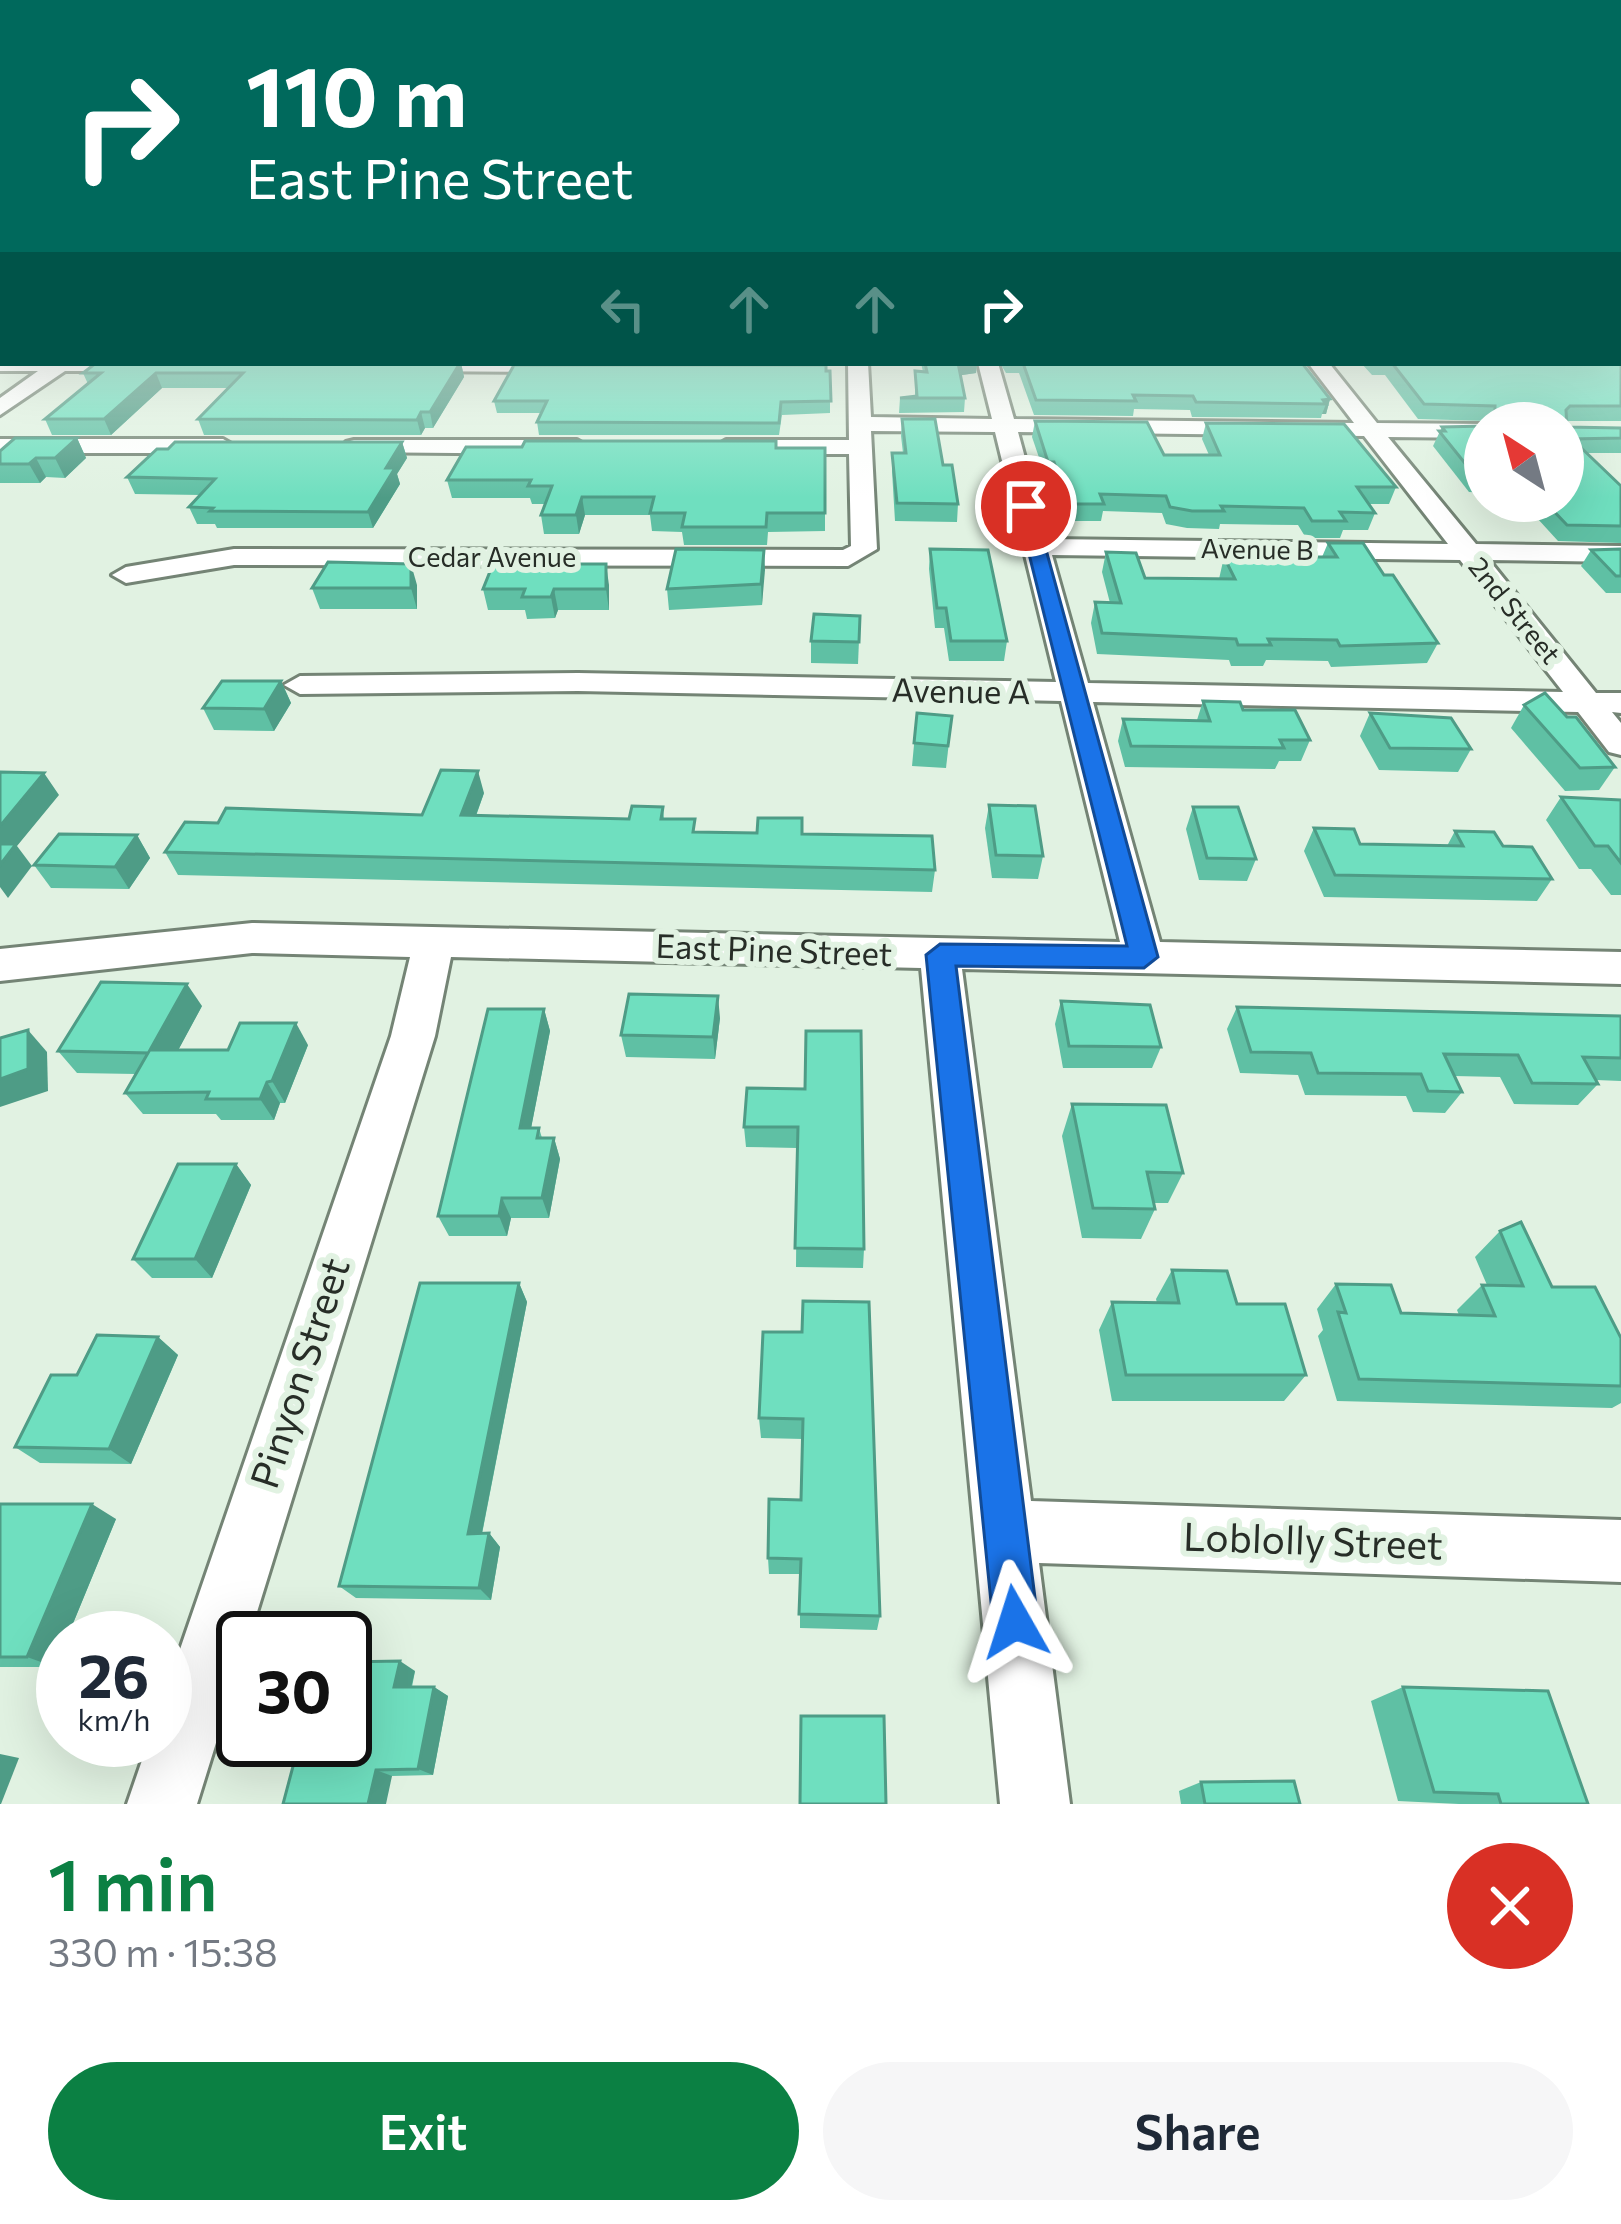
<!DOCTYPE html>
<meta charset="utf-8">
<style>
body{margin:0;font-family:Commissioner,sans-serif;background:#f6f6f7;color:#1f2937;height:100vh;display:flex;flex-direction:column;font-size:45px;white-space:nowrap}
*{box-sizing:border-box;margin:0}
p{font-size:39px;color:#747a83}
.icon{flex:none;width:66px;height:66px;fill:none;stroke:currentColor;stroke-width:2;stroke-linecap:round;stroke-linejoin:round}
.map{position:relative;height:1804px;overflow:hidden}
.drawer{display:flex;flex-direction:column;background:#fff;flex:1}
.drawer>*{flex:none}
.guide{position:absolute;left:0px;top:0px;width:1623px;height:366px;box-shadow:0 12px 48px #0002;background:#00695c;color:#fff;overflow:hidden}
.needle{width:78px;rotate:324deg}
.tools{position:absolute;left:1464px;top:402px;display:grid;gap:24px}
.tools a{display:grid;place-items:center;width:120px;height:120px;border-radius:50%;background:#fff;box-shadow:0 12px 48px #0002;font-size:60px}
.speed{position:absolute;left:36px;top:1611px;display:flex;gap:24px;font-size:60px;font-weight:700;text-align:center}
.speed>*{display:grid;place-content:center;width:156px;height:156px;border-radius:50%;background:#fff;box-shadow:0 12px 48px #0002;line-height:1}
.speed small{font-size:30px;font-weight:400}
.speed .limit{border:6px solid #111;border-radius:18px;background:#fff;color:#111}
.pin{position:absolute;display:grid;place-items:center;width:102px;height:102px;color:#fff;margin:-51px;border:6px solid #fff;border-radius:50%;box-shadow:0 3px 12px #0007}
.me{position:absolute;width:132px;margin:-66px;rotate:354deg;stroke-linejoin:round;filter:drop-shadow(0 0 9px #0008)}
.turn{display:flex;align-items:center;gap:42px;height:252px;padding:0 48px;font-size:54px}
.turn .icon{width:156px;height:156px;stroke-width:2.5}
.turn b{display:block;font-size:84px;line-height:102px}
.lanes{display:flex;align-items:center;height:114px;padding:0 48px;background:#0003;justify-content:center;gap:60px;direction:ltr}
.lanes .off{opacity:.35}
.round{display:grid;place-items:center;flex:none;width:126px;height:126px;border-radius:63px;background:#f6f6f7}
.head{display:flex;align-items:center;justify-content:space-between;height:204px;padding:0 48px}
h1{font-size:72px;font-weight:600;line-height:90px;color:#0b8043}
.cta{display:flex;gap:24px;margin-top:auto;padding:24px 48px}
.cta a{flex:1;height:138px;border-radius:72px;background:#0b8043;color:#fff;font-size:48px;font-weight:600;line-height:138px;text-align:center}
.cta a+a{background:#f6f6f7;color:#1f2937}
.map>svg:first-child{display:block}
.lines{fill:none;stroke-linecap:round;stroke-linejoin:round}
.minor-casing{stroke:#748475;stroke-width:6}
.minor{fill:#fff;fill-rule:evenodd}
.wall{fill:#5fc0a4}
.shaded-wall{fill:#4e9c86}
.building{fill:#6fdfbf;stroke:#4e9c86;stroke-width:3}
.route{fill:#1a73e8;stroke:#114b97;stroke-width:3}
.labels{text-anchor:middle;stroke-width:12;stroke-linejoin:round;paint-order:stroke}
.far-street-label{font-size:27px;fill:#272d27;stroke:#e1f2e2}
.street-label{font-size:33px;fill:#272d27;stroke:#e1f2e2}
.near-street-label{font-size:39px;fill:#272d27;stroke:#e1f2e2}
</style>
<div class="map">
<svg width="1621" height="1804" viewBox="0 0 1621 1804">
<rect width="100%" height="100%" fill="#e1f2e2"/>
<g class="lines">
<g class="minor-casing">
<g id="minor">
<polygon points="0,359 3,363 155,365 145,371 65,371 0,415 0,398 38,371 0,371"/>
<polygon points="398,363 573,363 575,366 565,372 407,371"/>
<path d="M848,363H868L871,417L992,419L978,363H998L1014,419L1354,423L1308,363H1329L1377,423L1485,424V438L1388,437L1476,544L1621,546V562L1489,560L1596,693H1621V713L1612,712L1621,723V755L1609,752L1578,712L1093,702L1160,942L1621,952V984L962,969L1031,1501L1621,1520V1582L1039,1563L1070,1804H1000L921,968L451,957L435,1036L249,1638H243V1656L197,1804H127L149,1740H165V1693L391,1036L410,957L252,953L0,981V949L252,923L1120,942L1061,701L578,691L300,694L284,685L300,676L578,673L1056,682L995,432L871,431L877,549L848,566L234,565L126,583L112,575L126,567L234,549L843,550L851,546L849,454H726L714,447L726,440H849ZM1018,432L1364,436L1448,544L1047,539ZM1052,555L1460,560L1563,692L1088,683Z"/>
<polygon points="0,439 223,439 235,446 223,453 0,453"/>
<polygon points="354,440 577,440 589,447 577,454 346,452 346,442"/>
</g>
</g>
<use href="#minor" class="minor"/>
</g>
<g class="wall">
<polygon points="1621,258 1621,421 1567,421 1567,427 1621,428 1621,453 1587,453 1621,486 1621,543 1558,541 1537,518 1514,517 1500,501 1563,501 1563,423 1488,423 1488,421 1418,419 1385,375 1372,375 1361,363 1620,363"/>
<polygon points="461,363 464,377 433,428 425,428 421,435 204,435 198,419 229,388 162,388 111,435 52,435 45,419 88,384 83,373"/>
<polygon points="921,363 977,363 976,373 961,375 965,398 964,412 899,413 900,398 915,396 915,371 923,372"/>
<polygon points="1000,363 1302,363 1330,399 1326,414 1322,414 1321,418 1192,417 1190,410 1134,409 1133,416 1034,415 1019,373 1006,373"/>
<polygon points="826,371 830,371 830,413 782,415 779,435 539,435 537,422 541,413 497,413 494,401"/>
<polygon points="902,419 943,465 958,504 957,522 895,521 892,471 892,453 903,453 901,436"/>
<polygon points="1035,421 1164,455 1209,455 1202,439 1206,423 1396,487 1389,504 1368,504 1375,513 1368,530 1343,530 1340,538 1306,538 1298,525 1220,524 1219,529 1187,528 1166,524 1162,513 1103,511 1101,521 1065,521 1051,478 1046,478 1032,437"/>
<polygon points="1442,427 1485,427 1485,493 1469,492 1433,446"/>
<polygon points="77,438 86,458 65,478 46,477 40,483 0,483 0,451"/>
<polygon points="402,442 407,458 397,474 400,484 373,528 217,528 215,524 197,524 189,507 201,495 135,494 127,477"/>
<polygon points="777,448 825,448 825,531 768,532 767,545 684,545 682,532 652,531 650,515 585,515 579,534 544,534 541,515 545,504 532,504 530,498 452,498 447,480"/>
<polygon points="1328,543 1384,575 1438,643 1427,663 1331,667 1328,661 1266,660 1263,666 1231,666 1229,660 1097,654 1091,623 1095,602 1110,603 1102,572 1106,552 1145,578 1219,579 1224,557 1322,557"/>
<polygon points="930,549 1007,641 1004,661 949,661 944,628 935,628 929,569"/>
<polygon points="1621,549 1621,593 1606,593 1581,566 1591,550"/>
<polygon points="764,550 762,605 669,610 667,589"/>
<polygon points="417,585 417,609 320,609 312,588"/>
<polygon points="609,585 609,610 558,610 555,618 527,619 525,610 488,610 483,589"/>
<polygon points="860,616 858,664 811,663 811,641"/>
<polygon points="281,681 291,703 274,731 214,730 203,708"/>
<polygon points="1203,701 1243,710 1310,740 1301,761 1279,761 1275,769 1125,767 1118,741 1123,719 1197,720"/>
<polygon points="1524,705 1567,717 1615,767 1599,790 1565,791 1511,728"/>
<polygon points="917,713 952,716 946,768 912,766"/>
<polygon points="1370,713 1471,749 1458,772 1379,770 1360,736"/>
<polygon points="484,793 476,816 629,819 663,807 664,819 696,832 802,834 935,870 932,892 178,875 165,852 218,823 422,815"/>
<polygon points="1561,797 1621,801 1621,895 1611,895 1591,869 1579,869 1546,820"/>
<polygon points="989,805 1043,856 1038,879 992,878 985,828"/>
<polygon points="1193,807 1256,859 1247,881 1199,880 1186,829"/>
<polygon points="1314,828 1360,844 1447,846 1455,831 1503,846 1552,879 1537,901 1324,897 1304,851"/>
<polygon points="137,835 150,858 129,889 51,888 34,865"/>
<polygon points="1061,1001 1161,1047 1152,1068 1063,1068 1055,1024"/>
<polygon points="202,1006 178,1050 228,1050 308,1045 285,1103 280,1103 274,1120 221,1120 216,1114 143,1114 125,1093 136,1074 77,1073 58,1051"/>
<polygon points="1237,1007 1621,1016 1621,1081 1596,1080 1598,1084 1578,1105 1514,1104 1500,1077 1454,1076 1462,1092 1445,1113 1413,1112 1406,1096 1305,1095 1298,1075 1240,1073 1227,1029"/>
<polygon points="544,1009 550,1031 531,1128 539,1128 542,1138 554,1138 560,1159 549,1218 511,1218 507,1236 449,1236 438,1216"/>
<polygon points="720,1018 715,1059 626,1057 621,1035"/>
<polygon points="805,1089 864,1249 863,1268 796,1267 797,1148 746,1147 744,1127"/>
<polygon points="1072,1104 1183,1173 1168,1203 1154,1203 1155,1209 1141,1239 1082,1238 1062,1136"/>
<polygon points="236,1164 251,1185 212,1278 152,1278 133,1259"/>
<polygon points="1500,1231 1552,1287 1621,1338 1621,1403 1612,1408 1337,1401 1318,1336 1323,1330 1317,1309 1336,1284 1401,1313 1459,1315 1457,1310 1482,1285 1487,1285 1475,1257"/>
<polygon points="1172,1270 1237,1304 1306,1375 1284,1401 1112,1401 1099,1330 1112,1302 1157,1303 1156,1299"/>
<polygon points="519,1283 527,1302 482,1534 489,1533 500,1547 491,1600 356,1598 339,1586"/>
<polygon points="802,1332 880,1616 877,1630 800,1628 800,1574 769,1574 768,1558 801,1500 803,1439 761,1438 759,1418"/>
<polygon points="158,1337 178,1355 131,1464 40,1463 15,1447 77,1375"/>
<polygon points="0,1504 116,1519 67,1638 63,1638 63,1649 55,1667 0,1667"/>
<polygon points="415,1671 412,1687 434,1687 448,1696 433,1775 392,1776 283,1804"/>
<polygon points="1403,1687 1588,1804 1459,1804 1398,1801 1371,1701"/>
<polygon points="1201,1782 1300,1804 1181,1804 1179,1791"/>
</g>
<g class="shaded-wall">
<polygon points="461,363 464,377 433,428 430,412"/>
<polygon points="958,363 977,363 976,373 956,376"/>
<polygon points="156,373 162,388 111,435 104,419"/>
<polygon points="1330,399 1326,414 1322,414 1326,404 1323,400"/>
<polygon points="421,412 425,428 421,435 417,420"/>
<polygon points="77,438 86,458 65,478 55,458"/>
<polygon points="402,442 407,458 397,474 400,484 373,528 368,512 386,468"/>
<polygon points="36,458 46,477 40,483 29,464"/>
<polygon points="582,497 585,515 579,534 576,515"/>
<polygon points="764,550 765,570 762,605 761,584"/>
<polygon points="411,564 417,585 417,609 411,588"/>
<polygon points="606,564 609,585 609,610 606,589"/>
<polygon points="554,589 558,610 555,618 551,597"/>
<polygon points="281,681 291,703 274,731 264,709"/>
<polygon points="478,771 484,793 468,837 461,815"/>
<polygon points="44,773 59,795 17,846 32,866 8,898 0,887 0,826"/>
<polygon points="137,835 150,858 129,889 115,867"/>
<polygon points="187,984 202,1006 167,1071 150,1050"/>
<polygon points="718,996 720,1018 715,1059 713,1037"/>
<polygon points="544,1009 550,1031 527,1149 520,1128"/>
<polygon points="296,1023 308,1045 285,1103 272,1081"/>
<polygon points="28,1030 47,1052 48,1091 0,1107 0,1079"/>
<polygon points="267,1082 280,1103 274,1120 260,1099"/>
<polygon points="554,1138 560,1159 549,1218 542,1198"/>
<polygon points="236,1164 251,1185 212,1278 195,1259"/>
<polygon points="502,1198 511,1218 507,1236 499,1216"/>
<polygon points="519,1283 527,1302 479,1548 468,1534"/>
<polygon points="158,1337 178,1355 131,1464 109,1449"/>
<polygon points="92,1504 116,1519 67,1638 63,1638 63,1649 55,1667 27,1657"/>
<polygon points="489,1533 500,1547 491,1600 479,1588"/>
<polygon points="400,1661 415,1671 409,1696 394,1687"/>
<polygon points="434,1687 448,1696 433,1775 418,1769"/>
<polygon points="0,1754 19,1758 1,1804 0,1804"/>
<polygon points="376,1770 392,1776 386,1804 368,1804"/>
</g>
<g class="building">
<polygon points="0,245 3,245 3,262 0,263"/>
<polygon points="1621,258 1621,406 1570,406 1566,410 1567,427 1621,428 1621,438 1572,439 1621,486 1621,526 1567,525 1545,502 1521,501 1563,501 1563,423 1495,423 1495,406 1424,404 1392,363 1620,363"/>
<polygon points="96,363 460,363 430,412 421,412 417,420 198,419 243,373 156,373 104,419 45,419 101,373 83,373"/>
<polygon points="925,363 958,363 965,398 900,398 917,396 915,371 927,372"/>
<polygon points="1023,363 1302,363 1330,399 1323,400 1326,404 1196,402 1193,396 1133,395 1136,401 1036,400"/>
<polygon points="514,365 826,365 826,371 830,371 831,401 781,402 779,423 537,422 547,401 494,401"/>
<polygon points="902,419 935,419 943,465 952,465 958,504 897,503 892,453 906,453"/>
<polygon points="1035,421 1147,422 1164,455 1220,455 1206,423 1344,424 1396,487 1357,487 1375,513 1340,512 1346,521 1312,521 1304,508 1221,506 1224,511 1192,511 1170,507 1166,496 1100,494 1104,504 1068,504 1054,462 1048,462"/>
<polygon points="1485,426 1485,477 1476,477 1439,431 1445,431 1442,427"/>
<polygon points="15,438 77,438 55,458 36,458 29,464 0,464 0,451"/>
<polygon points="525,441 776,441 776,448 825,448 825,513 767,513 766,527 682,527 685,513 650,513 654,497 582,497 576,515 541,515 552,486 528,486 531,480 447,480 466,447 522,447"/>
<polygon points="175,442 402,442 386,468 395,468 368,512 210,511 213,508 189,507 215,479 127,477 157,449 168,449"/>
<polygon points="1328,543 1363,543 1384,575 1393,575 1438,643 1340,646 1337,640 1268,639 1271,645 1238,645 1236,639 1102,633 1095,602 1121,603 1106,552 1136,553 1145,578 1235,579 1224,557 1337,557"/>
<polygon points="676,549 764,550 761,584 667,589"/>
<polygon points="930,549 988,550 1007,641 951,641 946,608 937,608"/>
<polygon points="1621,549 1621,576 1616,576 1591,550"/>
<polygon points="328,562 411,564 411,588 312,588"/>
<polygon points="493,564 606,564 606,589 554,589 551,597 522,597 525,589 483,589"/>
<polygon points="814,614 860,616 859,642 811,641"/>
<polygon points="222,681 281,681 264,709 203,708"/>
<polygon points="1545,693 1567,717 1576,717 1615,767 1580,768 1524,705"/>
<polygon points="1203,701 1240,702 1243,710 1295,710 1310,740 1280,740 1284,748 1131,746 1123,719 1210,721"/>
<polygon points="917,713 952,716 948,746 914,743"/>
<polygon points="1370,713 1451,718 1471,749 1390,748"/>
<polygon points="441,770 478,771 461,815 629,819 632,806 663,807 661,819 695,819 693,832 757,833 758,818 802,818 802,834 932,836 935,870 165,852 185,822 218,823 226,808 422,815"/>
<polygon points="0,772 44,773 0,826"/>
<polygon points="1561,797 1621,800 1621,863 1608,846 1595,846"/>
<polygon points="989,805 1035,806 1043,856 996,855"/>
<polygon points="1193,807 1238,807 1256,859 1207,858"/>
<polygon points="1314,828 1354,829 1360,844 1415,845 1463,846 1455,831 1494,832 1503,846 1532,847 1552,879 1335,875"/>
<polygon points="59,834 137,835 115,867 34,865"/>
<polygon points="0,844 16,844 0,865"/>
<polygon points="101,982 187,984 150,1050 228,1050 240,1023 296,1023 272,1081 267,1082 260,1099 206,1099 209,1092 125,1093 148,1053 58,1051"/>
<polygon points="629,994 718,996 713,1037 621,1035"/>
<polygon points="1061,1001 1150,1005 1161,1047 1069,1046"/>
<polygon points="1237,1007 1621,1016 1621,1058 1583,1057 1598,1084 1532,1083 1518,1055 1444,1054 1462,1092 1428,1091 1421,1074 1318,1073 1311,1053 1251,1052"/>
<polygon points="488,1009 544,1009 520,1128 539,1128 537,1138 554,1138 542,1198 502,1198 499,1216 438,1216"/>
<polygon points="28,1030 28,1069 0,1079 0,1038"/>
<polygon points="806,1031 861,1031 864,1249 795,1248 798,1127 744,1127 747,1088 805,1089"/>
<polygon points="1072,1104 1166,1105 1183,1173 1147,1172 1155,1209 1093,1208"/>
<polygon points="178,1164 236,1164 195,1259 133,1259"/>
<polygon points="1521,1222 1552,1287 1595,1287 1621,1338 1621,1386 1359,1379 1338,1312 1346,1313 1336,1284 1391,1285 1401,1313 1495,1316 1482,1285 1523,1286 1500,1231"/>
<polygon points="1172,1270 1227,1271 1237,1304 1285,1304 1306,1375 1126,1375 1112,1302 1179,1303"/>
<polygon points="420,1283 519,1283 468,1534 489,1533 479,1588 339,1586"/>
<polygon points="803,1301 869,1302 880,1616 799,1614 801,1559 768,1558 769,1499 801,1500 803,1419 759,1418 763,1332 802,1332"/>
<polygon points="97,1335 158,1337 109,1449 15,1447 51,1375 77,1375"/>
<polygon points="0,1504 92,1504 27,1657 0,1657"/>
<polygon points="400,1661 394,1687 434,1687 418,1769 376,1770 368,1804 283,1804 300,1740 345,1740 345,1662"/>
<polygon points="1403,1687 1548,1691 1588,1804 1501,1804 1498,1794 1434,1792"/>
<polygon points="801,1716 884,1716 886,1804 800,1804"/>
<polygon points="1294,1781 1300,1804 1205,1804 1201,1782"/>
</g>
<linearGradient id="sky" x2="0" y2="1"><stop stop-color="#5db7d8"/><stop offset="0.49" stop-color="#f2f9f2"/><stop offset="1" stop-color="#f2f9f2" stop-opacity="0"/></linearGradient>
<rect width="1621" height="498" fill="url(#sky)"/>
<polygon class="route" points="1026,501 1034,506 1158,957 1144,968 956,966 1038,1622 1031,1638 1015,1644 999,1638 993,1622 926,955 940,944 1127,946 1017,506"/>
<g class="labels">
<g class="far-street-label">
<text transform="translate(1257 550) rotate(1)" y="9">Avenue B</text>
<text x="492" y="567">Cedar Avenue</text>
<text transform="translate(1514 611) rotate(51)" y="9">2nd Street</text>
</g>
<g class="street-label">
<text transform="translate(961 691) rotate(1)" y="12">Avenue A</text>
<text transform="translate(774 950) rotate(2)" y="12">East Pine Street</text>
</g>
<g class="near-street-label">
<text transform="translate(300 1373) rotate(-72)" y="14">Pinyon Street</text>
<text transform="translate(1313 1541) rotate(2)" y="14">Loblolly Street</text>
</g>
</g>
</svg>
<div class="tools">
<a><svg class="needle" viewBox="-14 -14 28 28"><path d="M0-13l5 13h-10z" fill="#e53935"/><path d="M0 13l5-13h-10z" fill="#747a83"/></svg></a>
</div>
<div class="speed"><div>26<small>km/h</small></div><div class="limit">30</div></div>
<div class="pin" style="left:1026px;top:506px;background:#d93025"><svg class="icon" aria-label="arrive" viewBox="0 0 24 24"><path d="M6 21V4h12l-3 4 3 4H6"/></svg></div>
<svg class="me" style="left:1015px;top:1622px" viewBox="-20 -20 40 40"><path d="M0-17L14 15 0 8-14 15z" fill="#1a73e8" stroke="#fff" stroke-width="4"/></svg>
<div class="guide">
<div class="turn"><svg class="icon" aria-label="right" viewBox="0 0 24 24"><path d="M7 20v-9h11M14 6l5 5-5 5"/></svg><div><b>110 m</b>East Pine Street</div></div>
<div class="lanes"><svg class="icon off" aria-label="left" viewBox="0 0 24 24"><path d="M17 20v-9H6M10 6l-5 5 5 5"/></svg><svg class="icon off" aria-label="ahead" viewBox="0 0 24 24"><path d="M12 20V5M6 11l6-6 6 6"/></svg><svg class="icon off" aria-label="ahead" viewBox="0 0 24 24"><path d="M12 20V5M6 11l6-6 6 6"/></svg><svg class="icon" aria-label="right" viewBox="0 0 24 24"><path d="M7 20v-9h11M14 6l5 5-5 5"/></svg></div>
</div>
</div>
<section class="drawer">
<div class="head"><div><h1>1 min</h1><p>330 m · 15:38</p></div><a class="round" style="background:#d93025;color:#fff"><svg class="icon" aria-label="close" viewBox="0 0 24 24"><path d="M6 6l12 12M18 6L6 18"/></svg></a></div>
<div class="cta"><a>Exit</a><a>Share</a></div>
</section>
